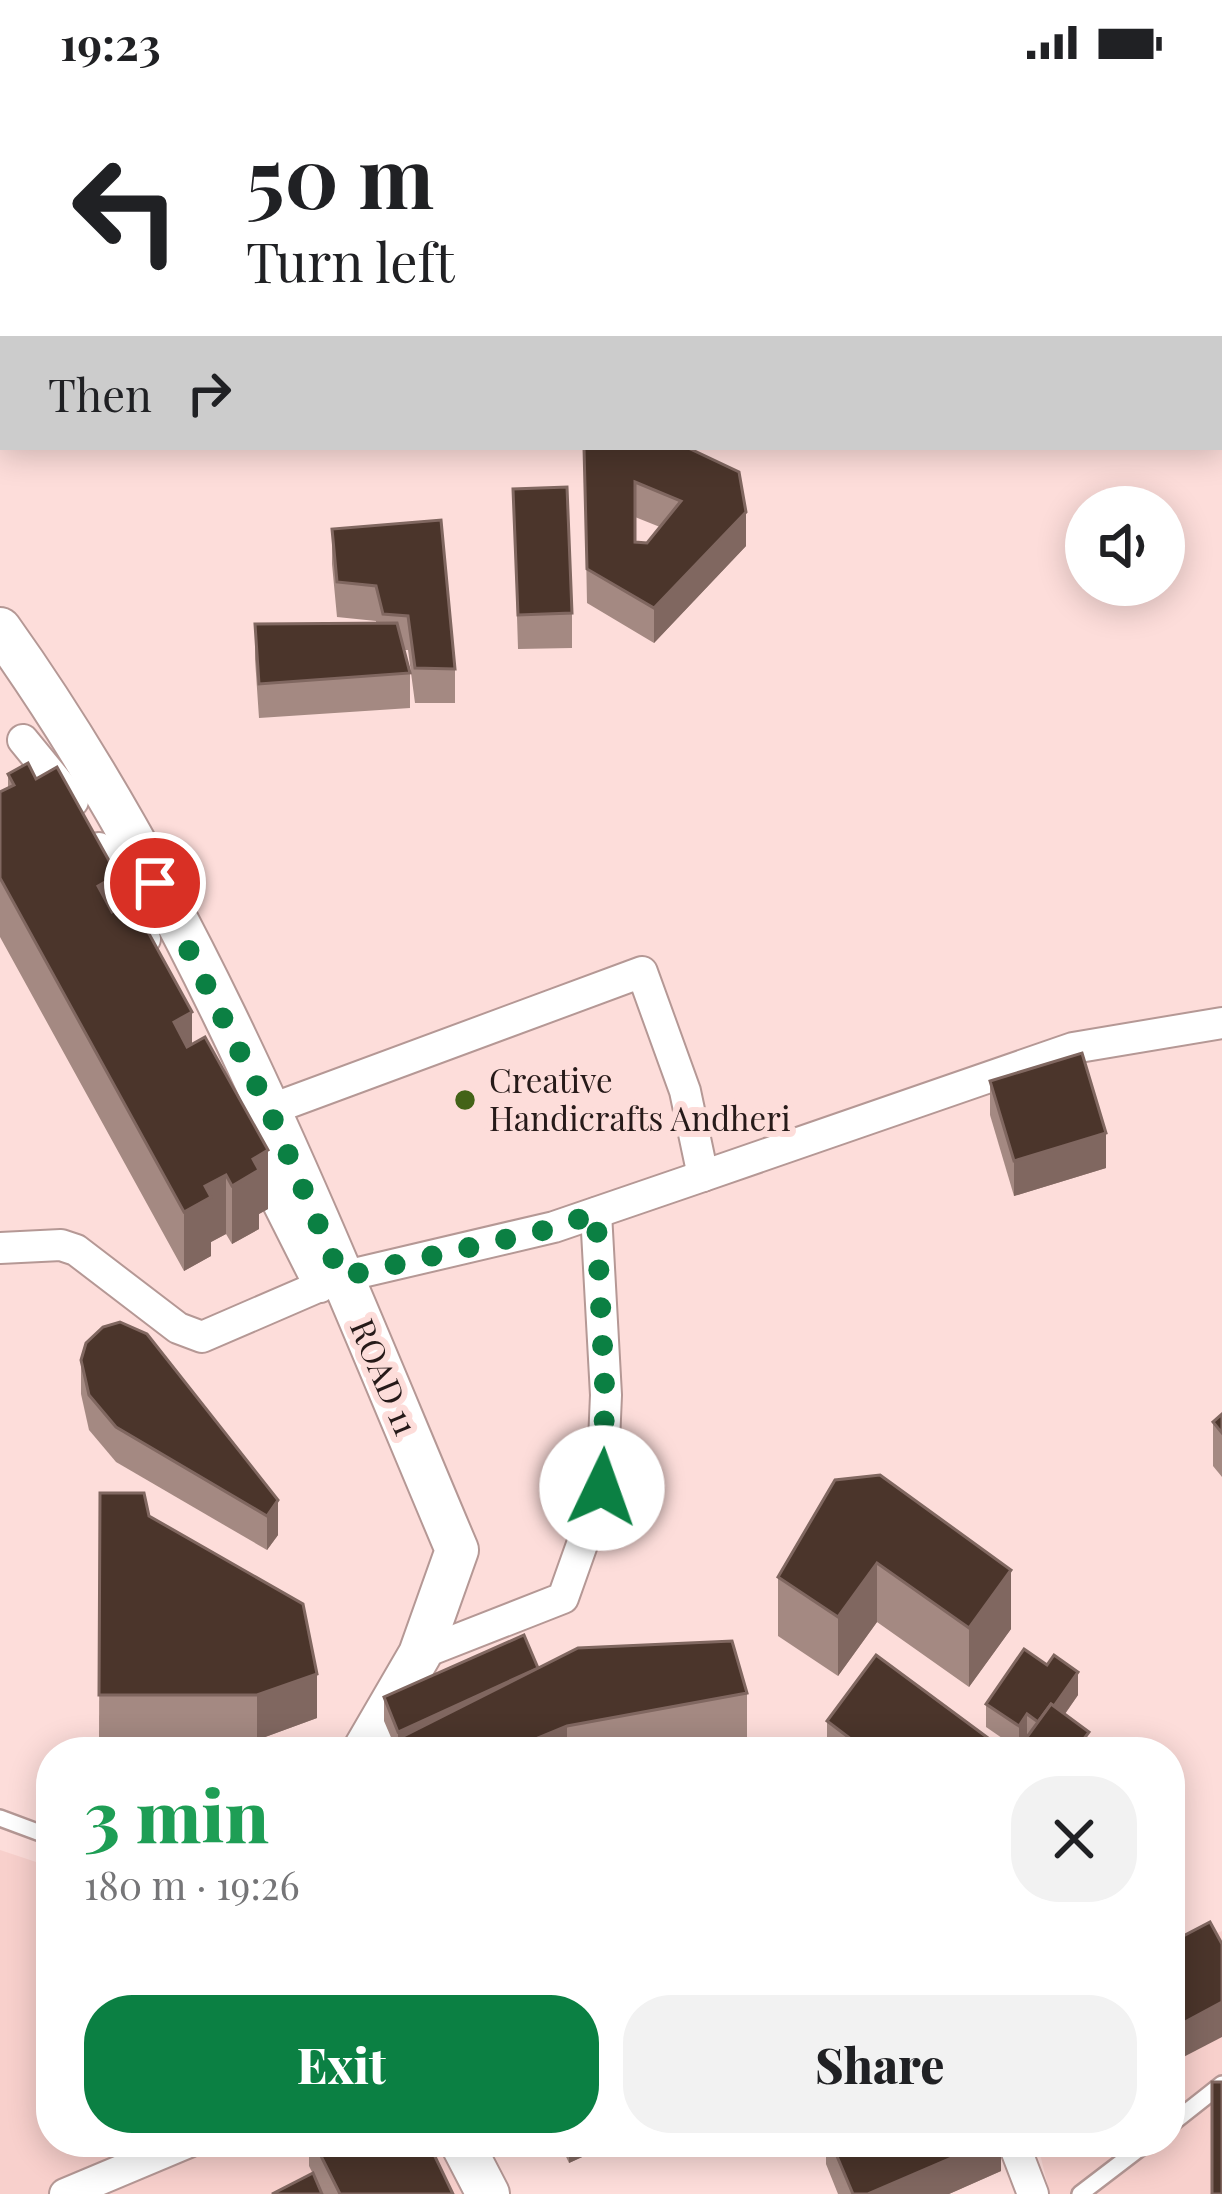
<!DOCTYPE html>
<meta charset="utf-8">
<style>
body{margin:0;font-family:"Playfair Display",serif;background:#f2f2f2;color:#202124;height:100vh;display:flex;flex-direction:column;font-size:45px;white-space:nowrap}
*{box-sizing:border-box;margin:0}
p{font-size:39px;color:#757577}
.icon{flex:none;width:66px;height:66px;fill:none;stroke:currentColor;stroke-width:2;stroke-linecap:round;stroke-linejoin:round}
.map{position:relative;flex:1;overflow:hidden}
.side{position:absolute;left:36px;top:1653px;width:1149px;height:420px;display:flex;flex-direction:column;background:#fff;border-radius:48px;box-shadow:0 6px 30px #0003}
.side>*{flex:none}
.banner{position:absolute;left:0px;top:0px;width:1224px;height:366px;box-shadow:0 6px 30px #0003;background:#fff;color:#202124;overflow:hidden}
.buttons{position:absolute;left:1065px;top:402px;display:grid;gap:24px}
.buttons a{display:grid;place-items:center;width:120px;height:120px;border-radius:50%;background:#fff;box-shadow:0 6px 30px #0003;font-size:60px}
.pin{position:absolute;display:grid;place-items:center;width:102px;height:102px;color:#fff;margin:-51px;border:6px solid #fff;border-radius:50%;box-shadow:0 3px 12px #0007}
.me{position:absolute;width:132px;margin:-66px;rotate:3deg;stroke-linejoin:round;filter:drop-shadow(0 0 9px #0008)}
.turn{display:flex;align-items:center;gap:42px;height:252px;padding:0 48px;font-size:54px}
.turn .icon{width:156px;height:156px;stroke-width:2.5}
.turn b{display:block;font-size:84px;line-height:102px}
.then{display:flex;align-items:center;height:114px;padding:0 48px;background:#0003;gap:24px;font-size:45px}
.round{display:grid;place-items:center;flex:none;width:126px;height:126px;border-radius:48px;background:#f2f2f2}
.head{display:flex;align-items:center;justify-content:space-between;height:204px;padding:0 48px}
h1{font-size:72px;font-weight:800;line-height:90px;color:#1e9e55}
.button{display:flex;gap:24px;margin-top:auto;padding:24px 48px}
.button a{flex:1;height:138px;border-radius:48px;background:#0b8043;color:#fff;font-size:48px;font-weight:800;line-height:138px;text-align:center}
.button a+a{background:#f2f2f2;color:#202124}
.status{display:flex;justify-content:space-between;align-items:center;height:84px;padding:0 60px;background:#fff;direction:ltr}
.status svg{height:33px;fill:currentColor}
.map>svg:first-child{display:block}
.built{fill:#f8d0cc}
.lines{fill:none;stroke-linecap:round;stroke-linejoin:round}
.lane-casing{stroke:#b59895;stroke-width:20}
.street-casing{stroke:#b59895;stroke-width:34}
.secondary-casing{stroke:#b59895;stroke-width:46}
.lane{stroke:#fff;stroke-width:15}
.street{stroke:#fff;stroke-width:30}
.secondary{stroke:#fff;stroke-width:42}
.wall{fill:#a48982;fill-rule:evenodd}
.shaded-wall{fill:#806760}
.building{fill:#4b352b;stroke:#806760;stroke-width:3;fill-rule:evenodd}
.route{stroke:#0b8043;stroke-width:21;stroke-dasharray:0 37.8}
.poi-dot{fill:#436318;stroke:#fdddda;stroke-width:4.5}
.labels{text-anchor:middle;stroke-width:12;stroke-linejoin:round;paint-order:stroke}
.poi-label{font-size:33px;fill:#261a19;stroke:#fdddda;text-anchor:start}
.street-label{font-size:33px;fill:#261a19;stroke:#fdddda}
</style>
<div class="status"><b>19:23</b><svg viewBox="0 0 49 12"><path d="M0 12V9h3v3zM5 12V6h3v6zM10 12V3h3v9zM15 12V0h3v12zM26 1h20v11H26zM47 4h2v5h-2z"/></svg></div>
<div class="map">
<svg width="1222" height="2110" viewBox="0 0 1222 2110">
<rect width="100%" height="100%" fill="#fdddda"/>
<g class="built">
<polygon points="0,1766 51,1783 51,2058 445,2058 472,2110 0,2110"/>
<polygon points="1222,1847 1222,2110 1050,2110 1037,2058 1170,2058 1170,1870"/>
</g>
<g class="lines">
<g class="lane-casing">
<g id="lane">
<polyline points="0,1734 51,1753"/>
<polyline points="1170,2041 1222,2000"/>
<polyline points="1080,2110 1148,2058"/>
</g>
</g>
<g class="street-casing">
<g id="street">
<polyline points="23,656 73,717"/>
<polyline points="99,764 145,855"/>
<polyline points="269,1026 642,888 685,1007 703,1092 1073,964 1222,939"/>
<polyline points="250,1064 320,1203"/>
<polyline points="0,1164 61,1161 76,1166 178,1244 202,1253 341,1193 554,1143 703,1092"/>
<polyline points="420,1570 563,1514 602,1404 606,1311 596,1129"/>
<polyline points="1013,2058 1033,2110"/>
<polyline points="65,2110 189,2058"/>
</g>
</g>
<g class="secondary-casing">
<g id="secondary">
<path d="M0,545C200,825 324,1152 457,1466L420,1570L363,1668"/>
<polyline points="461,2058 488,2110"/>
</g>
</g>
<use href="#lane" class="lane"/>
<use href="#street" class="street"/>
<use href="#secondary" class="secondary"/>
</g>
<g class="wall">
<path d="M584,363H686L746,462L654,559L587,519ZM635,433L660,443L647,459L635,458Z"/>
<polygon points="513,405 572,529 572,564 518,565"/>
<polygon points="332,445 455,585 455,619 415,619 408,566 404,566 410,589 410,624 259,634 255,575 255,540 376,539 376,537 337,533 332,480"/>
<polygon points="8,690 117,825 192,960 268,1125 259,1130 259,1145 232,1160 226,1150 211,1158 211,1172 184,1187 0,853 0,708 8,704"/>
<polygon points="990,997 1106,1084 1014,1112 990,1031"/>
<polygon points="81,1276 278,1416 278,1451 267,1466 116,1378 89,1346 81,1310"/>
<polygon points="1222,1330 1222,1393 1213,1382 1213,1338"/>
<polygon points="835,1396 1011,1545 969,1603 877,1538 838,1592 778,1552 778,1493"/>
<polygon points="100,1409 149,1432 317,1634 257,1656 99,1655"/>
<polygon points="538,1584 747,1609 747,1653 667,1668 372,1668 393,1658 384,1637 384,1613"/>
<polygon points="1078,1611 1065,1630 1089,1661 1018,1665 986,1643 986,1620"/>
<polygon points="827,1637 1007,1668 827,1668"/>
<polygon points="309,2058 428,2058 453,2110 323,2110 309,2082"/>
<polygon points="559,2058 615,2058 569,2079"/>
<polygon points="826,2058 1001,2058 1001,2087 949,2110 838,2110 826,2080"/>
</g>
<g class="shaded-wall">
<polygon points="746,428 746,462 654,559 654,524"/>
<polygon points="117,791 117,850 98,802"/>
<polygon points="192,928 192,987 174,938"/>
<polygon points="1106,1049 1106,1084 1014,1112 1014,1077"/>
<polygon points="268,1066 268,1125 259,1130 259,1145 232,1160 232,1102 253,1075"/>
<polygon points="226,1091 226,1150 211,1158 211,1172 184,1187 184,1128 205,1102"/>
<polygon points="278,1416 278,1451 267,1466 267,1432"/>
<polygon points="877,1479 877,1538 838,1592 838,1533"/>
<polygon points="1011,1486 1011,1545 969,1603 969,1544"/>
<polygon points="539,1585 398,1668 398,1648"/>
<polygon points="1078,1588 1078,1611 1041,1664 1041,1640"/>
<polygon points="317,1590 317,1634 257,1656 257,1611"/>
<polygon points="1027,1630 1027,1654 1019,1666 1019,1642"/>
<polygon points="567,1642 567,1668 504,1668"/>
<polygon points="1181,1787 1181,1822 1170,1828 1170,1793"/>
<polygon points="1222,1918 1222,1953 1170,1980 1170,1946"/>
<polygon points="569,2058 615,2058 569,2079"/>
<polygon points="989,2058 1001,2058 1001,2087 949,2110 868,2110"/>
</g>
<g class="building">
<polygon points="569,0 724,0 724,3 570,3"/>
<path d="M584,363H686L739,388L746,428L654,524L587,485ZM635,398L681,417L647,459L635,458Z"/>
<polygon points="567,403 572,529 518,531 513,405"/>
<polygon points="441,436 455,585 415,584 408,532 383,530 376,502 337,498 332,445"/>
<polygon points="397,539 410,589 259,600 255,540"/>
<polygon points="28,679 36,695 57,683 117,791 98,802 112,828 131,817 192,928 174,938 187,963 205,953 268,1066 253,1075 259,1086 232,1102 226,1091 205,1102 211,1113 184,1128 0,794 0,708 14,701 8,690"/>
<polygon points="1082,969 1106,1049 1014,1077 990,997"/>
<polygon points="120,1238 147,1250 278,1416 267,1432 116,1343 89,1311 81,1276 86,1259 103,1243"/>
<polygon points="1222,1330 1222,1349 1213,1338"/>
<polygon points="880,1391 1011,1486 969,1544 877,1479 838,1533 778,1493 835,1396"/>
<polygon points="100,1409 144,1409 149,1432 303,1520 317,1590 257,1611 99,1611"/>
<polygon points="524,1551 538,1584 398,1648 384,1613"/>
<polygon points="732,1557 747,1609 567,1642 504,1668 372,1668 578,1564"/>
<polygon points="1024,1565 1047,1581 1054,1571 1078,1588 1054,1622 1051,1620 1038,1638 1027,1630 1019,1642 986,1620"/>
<polygon points="876,1571 1007,1668 868,1668 827,1637"/>
<polygon points="1051,1620 1089,1648 1083,1656 1097,1668 1016,1668"/>
<polygon points="1170,1766 1181,1787 1170,1793"/>
<polygon points="1210,1838 1222,1860 1222,1918 1170,1946 1170,1859"/>
<rect x="1212" y="1998" width="10" height="112"/>
<polygon points="314,2058 428,2058 453,2110 340,2110"/>
<polygon points="831,2058 989,2058 868,2110 853,2110"/>
<polygon points="313,2089 322,2110 272,2110"/>
</g>
<g class="lines">
<polyline class="route" points="155,799 269,1026 341,1193 554,1144 596,1129 605,1311 602,1404"/>
</g>
<circle class="poi-dot" cx="465" cy="1016" r="12"/>
<g class="labels">
<g class="poi-label">
<text x="489" y="1009">Creative<tspan x="489" dy="38">Handicrafts Andheri</tspan></text>
</g>
<g class="street-label">
<text transform="translate(384 1293) rotate(67)" y="12">ROAD 11</text>
</g>
</g>
</svg>
<div class="buttons">
<a><svg class="icon" aria-label="sound" viewBox="0 0 24 24"><path d="M4 9h4l5-4v14l-5-4H4zM17 9q2 3 0 6"/></svg></a>
</div>
<div class="pin" style="left:155px;top:799px;background:#d93025"><svg class="icon" aria-label="arrive" viewBox="0 0 24 24"><path d="M6 21V4h12l-3 4 3 4H6"/></svg></div>
<svg class="me" style="left:602px;top:1404px" viewBox="-20 -20 40 40"><circle r="19" fill="#fff"/><path d="M0-13L10 11 0 6-10 11z" fill="#0b8043"/></svg>
<div class="banner">
<div class="turn"><svg class="icon" aria-label="left" viewBox="0 0 24 24"><path d="M17 20v-9H6M10 6l-5 5 5 5"/></svg><div><b>50 m</b>Turn left</div></div>
<div class="then">Then<svg class="icon" aria-label="right" viewBox="0 0 24 24"><path d="M7 20v-9h11M14 6l5 5-5 5"/></svg></div>
</div>
<section class="side">
<div class="head"><div><h1>3 min</h1><p>180 m · 19:26</p></div><a class="round"><svg class="icon" aria-label="close" viewBox="0 0 24 24"><path d="M6 6l12 12M18 6L6 18"/></svg></a></div>
<div class="button"><a>Exit</a><a>Share</a></div>
</section>
</div>
